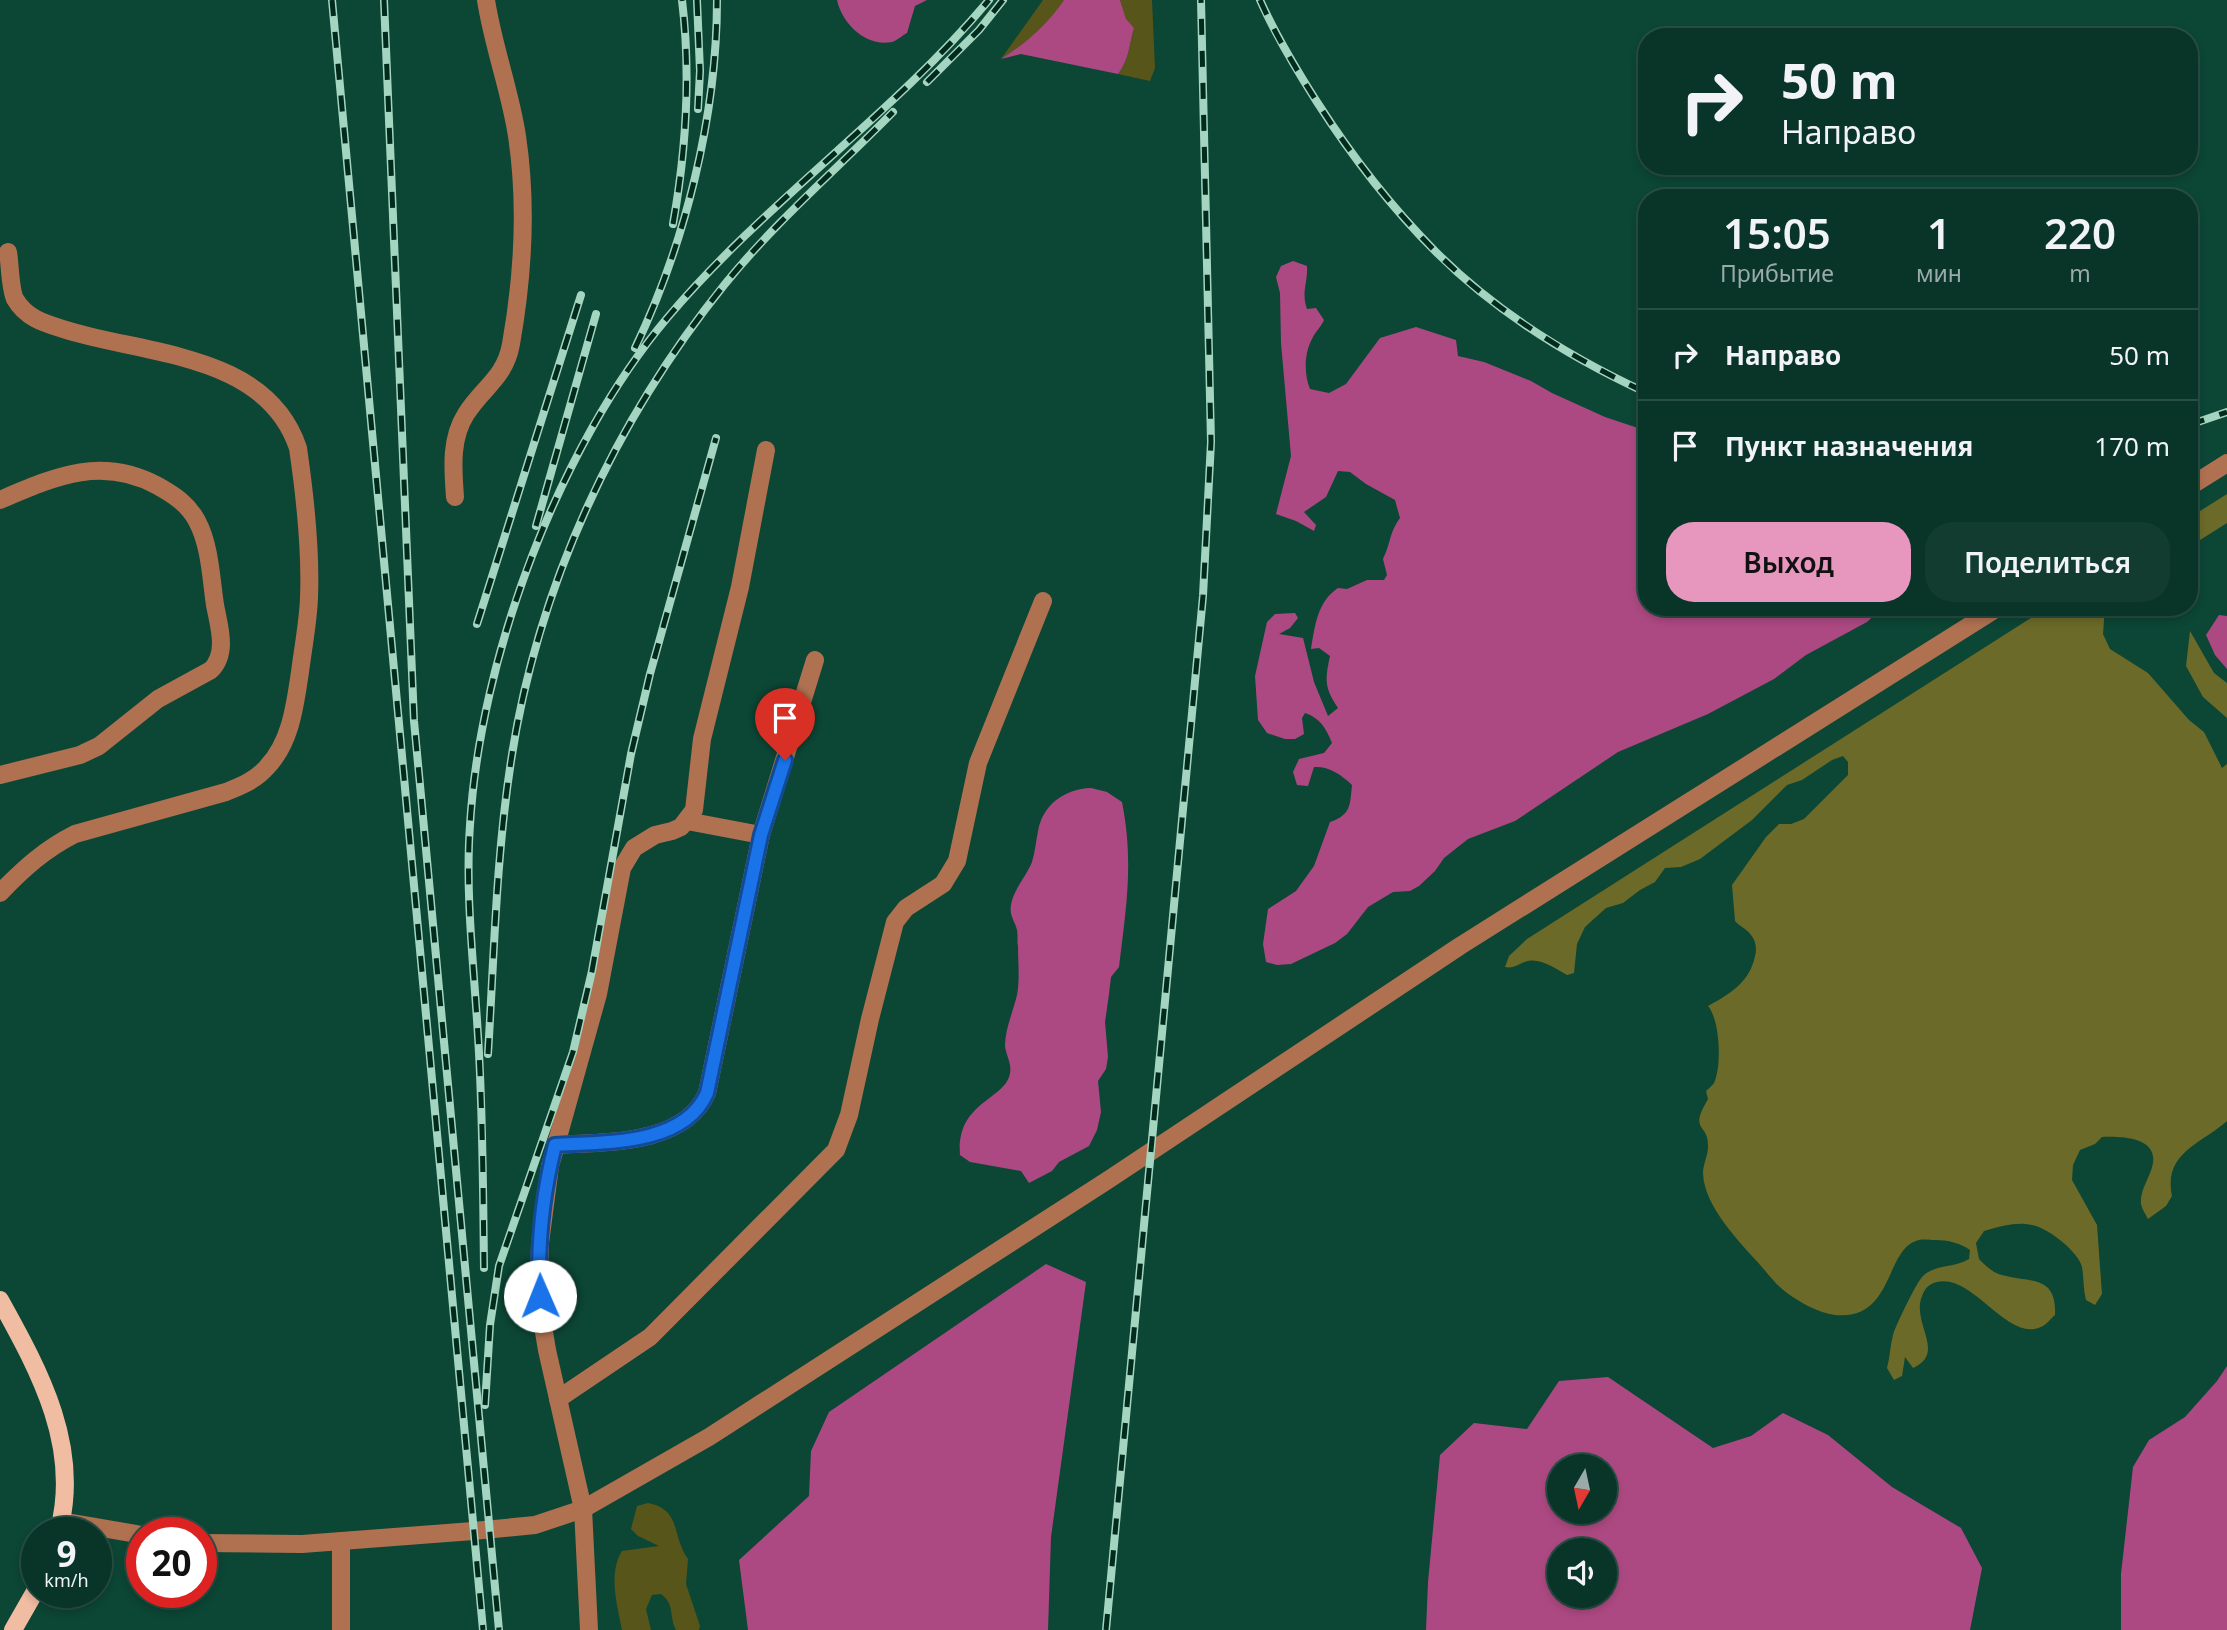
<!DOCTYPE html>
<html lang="ru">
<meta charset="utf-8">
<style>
body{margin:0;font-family:"Noto Sans",sans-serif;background:#123c30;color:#f1f3f6;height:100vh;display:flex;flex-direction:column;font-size:26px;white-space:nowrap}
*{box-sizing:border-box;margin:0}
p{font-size:23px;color:#99aaa8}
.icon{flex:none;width:38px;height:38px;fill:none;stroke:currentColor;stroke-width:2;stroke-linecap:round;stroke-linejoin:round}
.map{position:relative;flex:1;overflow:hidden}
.sheet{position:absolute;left:1638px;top:189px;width:560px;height:427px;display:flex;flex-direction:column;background:#093428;border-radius:28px;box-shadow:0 4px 10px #0003,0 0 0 2px #294f45}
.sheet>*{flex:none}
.top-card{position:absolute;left:1638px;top:28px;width:560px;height:147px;border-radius:28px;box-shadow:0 4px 10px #0003,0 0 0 2px #294f45;background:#093428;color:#f1f3f6;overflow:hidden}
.needle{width:46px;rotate:189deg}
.buttons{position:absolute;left:1547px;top:1454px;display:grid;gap:14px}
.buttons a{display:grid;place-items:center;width:70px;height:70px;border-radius:50%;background:#093428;box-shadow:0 4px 10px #0003,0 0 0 2px #294f45;font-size:35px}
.speed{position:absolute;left:21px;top:1517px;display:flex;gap:14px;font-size:35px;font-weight:700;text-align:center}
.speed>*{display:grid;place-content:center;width:91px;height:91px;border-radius:50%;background:#093428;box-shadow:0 4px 10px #0003,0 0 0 2px #294f45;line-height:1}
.speed small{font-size:18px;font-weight:400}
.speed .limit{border:10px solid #d22;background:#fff;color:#111}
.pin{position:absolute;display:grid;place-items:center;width:60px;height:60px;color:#fff;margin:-72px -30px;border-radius:50% 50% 50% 0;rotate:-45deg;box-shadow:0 0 7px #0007}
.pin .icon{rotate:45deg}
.me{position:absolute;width:77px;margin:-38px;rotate:359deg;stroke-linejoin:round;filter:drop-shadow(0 0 5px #0008)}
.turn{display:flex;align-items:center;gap:24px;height:147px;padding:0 28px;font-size:32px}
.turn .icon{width:91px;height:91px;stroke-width:2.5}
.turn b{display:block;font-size:49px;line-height:60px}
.eta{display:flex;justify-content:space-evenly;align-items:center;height:119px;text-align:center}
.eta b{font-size:42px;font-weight:600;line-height:49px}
.cta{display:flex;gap:14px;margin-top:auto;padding:14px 28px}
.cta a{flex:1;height:80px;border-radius:28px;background:#e797bd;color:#111;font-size:28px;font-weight:600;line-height:80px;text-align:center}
.cta a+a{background:#123c30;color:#f1f3f6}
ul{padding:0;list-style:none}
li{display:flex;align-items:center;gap:21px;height:91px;padding:0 28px;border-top:2px solid #294f45}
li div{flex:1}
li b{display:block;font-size:26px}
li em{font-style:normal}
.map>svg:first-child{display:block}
.green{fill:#575519}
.forest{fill:#6c6a28}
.water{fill:#ad4982;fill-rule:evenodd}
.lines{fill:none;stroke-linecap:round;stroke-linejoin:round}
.minor{stroke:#b07151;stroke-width:18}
.major{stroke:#f0bca2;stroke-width:18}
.rail-casing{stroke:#a4d5c1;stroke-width:8}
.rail{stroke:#002b1d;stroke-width:5;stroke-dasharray:16;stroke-linecap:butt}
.route-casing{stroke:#114b97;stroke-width:18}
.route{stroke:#1a73e8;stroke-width:12}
</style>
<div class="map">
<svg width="2227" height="1630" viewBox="0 0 2227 1630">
<rect width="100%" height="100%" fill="#0c4635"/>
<g class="green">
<path d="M1043,0H1064C1049,24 1025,44 1001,59Z"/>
<path d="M1120,0H1152L1155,68L1150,81L1118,74C1129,60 1129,45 1134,28L1126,20Z"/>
<path d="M648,1503C682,1510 671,1535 688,1559L686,1584L700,1626L699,1630H676C669,1617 675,1604 661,1594L652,1595L646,1609L651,1630H622C617,1605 608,1573 622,1551L659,1546L638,1536L631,1529L637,1506Z"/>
</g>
<g class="forest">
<polygon points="2227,494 2227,523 2189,547 2189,518"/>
<path d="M2048,607H2105L2103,634L2110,649L2148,673L2189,720L2204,732L2222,768L2227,764V1121C2201,1144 2163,1153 2172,1196L2166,1206L2148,1219C2146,1215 2142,1209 2141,1204C2140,1193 2146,1183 2150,1173C2165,1138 2125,1136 2102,1137L2095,1144L2080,1150L2073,1165L2072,1180L2097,1225L2102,1294L2095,1305L2086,1300C2083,1289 2084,1278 2082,1267C2080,1259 2072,1251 2066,1245C2036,1219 2020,1220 1984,1231L1976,1243L1979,1259C1986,1266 1993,1273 2002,1275C2029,1283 2057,1274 2055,1315C2051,1318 2047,1324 2043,1326C2008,1345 1974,1273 1937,1282C1929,1284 1925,1288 1922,1296C1911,1323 1947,1353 1913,1368L1905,1357L1902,1376L1894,1380L1887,1368C1890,1357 1890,1346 1893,1335C1895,1327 1917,1281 1923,1276C1935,1264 1955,1268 1969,1259L1970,1250C1960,1243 1948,1240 1935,1240C1930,1240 1924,1239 1919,1240C1884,1248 1895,1321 1835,1315C1818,1313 1800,1302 1787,1293C1777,1286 1769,1275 1761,1266C1740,1242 1704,1207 1703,1173C1703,1164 1708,1156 1708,1147C1709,1122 1688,1133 1708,1099L1706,1091C1709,1088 1712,1086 1714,1083C1722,1066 1720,1020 1708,1006C1730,994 1750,982 1755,956C1757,949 1756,941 1751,935C1747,929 1739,926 1735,921L1732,885L1766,837L1779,824H1791L1804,819L1848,775V762L1843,756L1832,760L1802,780L1787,785L1752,820L1700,859L1681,867L1665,868L1655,882L1640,890L1623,903L1606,908L1585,927L1577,944L1574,973L1567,975C1556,969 1541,958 1528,961C1519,963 1515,969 1505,967L1509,956L1527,939Z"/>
<polygon points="2190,631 2214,673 2227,683 2227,718 2203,697 2186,666"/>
</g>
<g class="water">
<path d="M837,0H927L915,6L907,33C903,35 896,41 892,42C865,47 842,23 837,0Z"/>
<path d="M1064,0H1120L1126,19L1134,28C1129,45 1129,60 1118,74L1021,54L1001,59C1025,44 1048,24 1064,0Z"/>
<path d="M1293,261L1307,266C1308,283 1301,292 1307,309L1316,308L1324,320C1321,327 1315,332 1312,339C1304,354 1304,374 1310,389L1329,393L1346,384L1380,338L1416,327L1456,340L1458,356L1484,362L1531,381L1552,393L1605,417L1647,431V607H1883L1867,622L1806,655L1774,679L1708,714L1618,752L1515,821L1468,839L1444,858L1435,871L1419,886L1410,891L1393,892L1368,907L1347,934L1335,943L1291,964L1277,965L1266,962L1263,944L1268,909L1296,891L1314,866L1330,822C1351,815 1350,805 1352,785C1341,774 1328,766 1314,767L1308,786L1297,785L1293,772L1299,759L1324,753L1332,743C1326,728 1320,718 1305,713L1302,718L1304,734L1295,739H1285L1267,733L1258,720L1255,676L1267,622L1275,614L1295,613L1298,618L1290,628L1279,634L1303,638L1314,682L1328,716L1338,708C1324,688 1325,679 1330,656L1319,648L1311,649C1315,626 1317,602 1338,588L1347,589L1367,580H1384L1387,575L1383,559C1391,543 1389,533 1400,518L1395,500L1366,484L1350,472L1338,471L1326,497L1304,512L1316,525L1314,531L1296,521L1276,514L1291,456L1281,343L1280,293L1276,277L1281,266Z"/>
<polygon points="2219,615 2227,616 2227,669 2215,655 2206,635"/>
<path d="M1091,788L1107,792L1122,802C1134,863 1126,908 1119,967L1111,977L1109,994L1105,1022L1108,1057L1106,1069L1098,1081L1101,1112L1097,1130L1089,1146L1059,1162L1052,1171L1029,1183L1021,1171L970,1162L960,1155C956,1101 1006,1100 1010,1073C1012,1064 1006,1055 1005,1046C1005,1029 1013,1012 1017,995C1020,979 1018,962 1018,946C1017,942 1018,935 1017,930C1015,921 1009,916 1011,905C1013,890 1026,877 1032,862C1035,852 1036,841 1038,831C1043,804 1065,789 1091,788Z"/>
<polygon points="1046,1264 1086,1282 1051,1537 1048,1630 748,1630 739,1560 809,1496 811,1451 829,1412"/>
<polygon points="2227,1366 2227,1630 2121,1630 2121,1574 2133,1467 2149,1440 2185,1417 2217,1381"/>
<path d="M1608,1377L1713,1448L1751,1436L1783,1413L1828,1435L1892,1487L1961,1528L1982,1568L1970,1630H1426L1428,1582L1440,1455L1474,1423L1527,1429L1559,1381ZM1559,1466H1605V1512H1559ZM1559,1550H1605V1596H1559Z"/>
</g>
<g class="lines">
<g class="minor">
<polyline points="2189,487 2227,463"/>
<path d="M455,497C453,469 450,439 466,414C483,387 505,378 511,344C523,276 527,203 517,136C510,90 493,46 486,0"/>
<path d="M0,500C54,477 101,455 158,486C174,495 188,504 197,521C210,545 211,578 215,605C219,626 228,653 211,670L158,699L99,746L80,755L0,775"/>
<polyline points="687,821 761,835"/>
<path d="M0,893C23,869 45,849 75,834L226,792C241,786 256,780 267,767C291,742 295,705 300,672C303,648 308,623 309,598C311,549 305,496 298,448C266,352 143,355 63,329C44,323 26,318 15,299C10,289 10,263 8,252"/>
<path d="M555,1145C603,1142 684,1146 707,1093L761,835L815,660"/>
<polyline points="558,1399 650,1337 836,1150 849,1115 870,1019 895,922 906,908 943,884 957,861 978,763 1043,601"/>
<polyline points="61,1521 142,1535"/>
<polyline points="201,1543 302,1544 473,1531 535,1525 583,1509 709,1437 1108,1180 1460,946 1999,607"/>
<polyline points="341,1630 341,1542"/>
<polyline points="589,1630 583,1509 547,1350 541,1314 539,1278 540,1243 550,1166 598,994 622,868 634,848 655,835 672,831 681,827 694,810 702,739 740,587 766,450"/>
</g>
<g class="major">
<path d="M0,1300C40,1372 82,1449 58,1533"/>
<polyline points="13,1630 37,1588"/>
</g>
<g class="rail-casing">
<g id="rail">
<polyline points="332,0 483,1630"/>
<polyline points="384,0 414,721 499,1630"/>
<polyline points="697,0 700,71 698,109"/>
<path d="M1260,0C1276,36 1296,69 1317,102C1351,155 1391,207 1436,252C1495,311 1571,358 1647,393"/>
<polyline points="927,82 979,30 1003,0"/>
<path d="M673,224C686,151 691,74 682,0"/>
<path d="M635,348C685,244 717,116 717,0"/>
<polyline points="2189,425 2227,412"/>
<polyline points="536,526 596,314"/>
<polyline points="477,624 581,295"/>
<path d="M488,1054C494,957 496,858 511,761C537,588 615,420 725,284C776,221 837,169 893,112"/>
<path d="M484,1268C483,1191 483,1113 478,1036C474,966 465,895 470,825C480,657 559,446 668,317C765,202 892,116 989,0"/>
<polyline points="485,1405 490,1325 499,1266 573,1052 592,971 631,754 650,674 716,438"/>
<polyline points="1106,1630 1203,596 1211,442 1201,0"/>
</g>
</g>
<use href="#rail" class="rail"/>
</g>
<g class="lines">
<g class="route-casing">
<path id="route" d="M540,1296C537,1247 543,1193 555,1145C603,1142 684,1146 707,1093L761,835L785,760"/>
</g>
<use href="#route" class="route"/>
</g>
</svg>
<div class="buttons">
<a><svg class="needle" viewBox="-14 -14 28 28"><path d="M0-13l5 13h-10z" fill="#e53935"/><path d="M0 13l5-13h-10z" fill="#99aaa8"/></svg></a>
<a><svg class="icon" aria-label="sound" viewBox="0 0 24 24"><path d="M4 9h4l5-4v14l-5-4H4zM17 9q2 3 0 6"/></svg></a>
</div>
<div class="speed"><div>9<small>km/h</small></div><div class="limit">20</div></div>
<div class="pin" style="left:785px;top:760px;background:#d93025"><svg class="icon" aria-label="arrive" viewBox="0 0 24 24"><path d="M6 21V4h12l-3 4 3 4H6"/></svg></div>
<svg class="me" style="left:540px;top:1296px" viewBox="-20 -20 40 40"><circle r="19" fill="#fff"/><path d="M0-13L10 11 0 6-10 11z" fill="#1a73e8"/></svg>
<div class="top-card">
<div class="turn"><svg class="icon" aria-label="right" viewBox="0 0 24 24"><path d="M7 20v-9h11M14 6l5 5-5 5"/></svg><div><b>50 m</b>Направо</div></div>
</div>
<section class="sheet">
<div class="eta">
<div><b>15:05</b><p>Прибытие</p></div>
<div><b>1</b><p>мин</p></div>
<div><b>220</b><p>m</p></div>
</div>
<ul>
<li><svg class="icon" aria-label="right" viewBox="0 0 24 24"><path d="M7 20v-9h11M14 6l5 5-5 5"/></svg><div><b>Направо</b></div><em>50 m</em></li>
<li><svg class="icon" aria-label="arrive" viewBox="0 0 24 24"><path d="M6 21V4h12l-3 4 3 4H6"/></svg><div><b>Пункт назначения</b></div><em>170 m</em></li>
</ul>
<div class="cta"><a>Выход</a><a>Поделиться</a></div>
</section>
</div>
